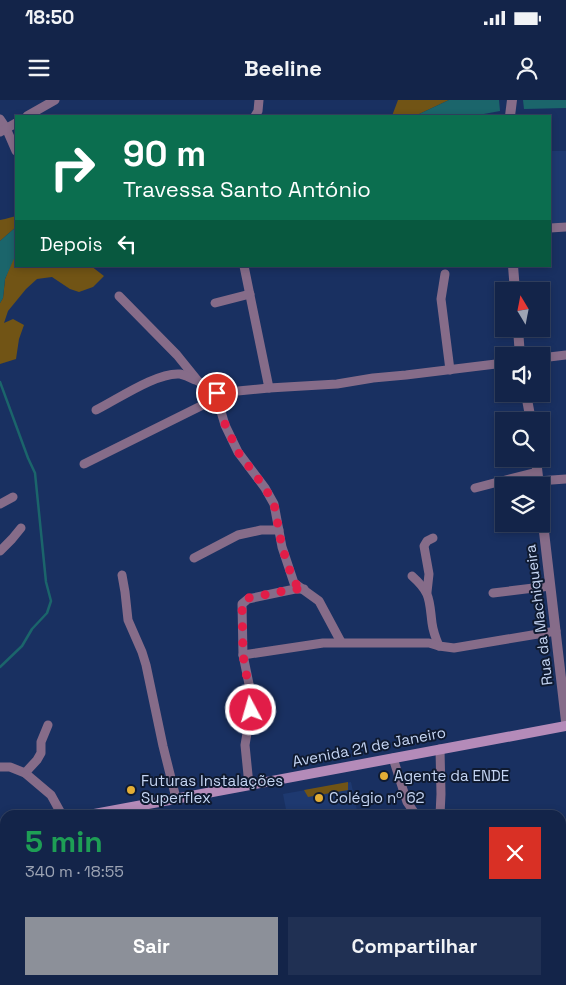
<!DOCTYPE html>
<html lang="pt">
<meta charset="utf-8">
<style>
body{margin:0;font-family:"Space Grotesk",sans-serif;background:#203053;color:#f1f3f6;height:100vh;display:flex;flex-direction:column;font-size:19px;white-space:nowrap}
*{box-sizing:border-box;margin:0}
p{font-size:16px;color:#9da4b4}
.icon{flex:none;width:28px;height:28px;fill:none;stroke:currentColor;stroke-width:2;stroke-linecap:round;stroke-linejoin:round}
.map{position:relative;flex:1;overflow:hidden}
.details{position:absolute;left:0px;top:710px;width:566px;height:175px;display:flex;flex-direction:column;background:#132449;border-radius:15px 15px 0 0;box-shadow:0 2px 8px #0003,0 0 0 1px #324161}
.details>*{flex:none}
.top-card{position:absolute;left:15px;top:15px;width:536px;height:152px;border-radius:0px;box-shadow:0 2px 8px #0003,0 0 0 1px #324161;background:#0b6e4f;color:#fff;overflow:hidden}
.needle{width:32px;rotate:350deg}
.tools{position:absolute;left:495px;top:182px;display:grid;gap:10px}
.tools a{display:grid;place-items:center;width:55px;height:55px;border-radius:0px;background:#132449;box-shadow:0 2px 8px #0003,0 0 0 1px #324161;font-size:25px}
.pin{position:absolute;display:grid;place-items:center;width:42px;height:42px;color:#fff;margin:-21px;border:2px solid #fff;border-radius:50%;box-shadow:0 1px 5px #0007}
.me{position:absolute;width:55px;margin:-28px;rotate:354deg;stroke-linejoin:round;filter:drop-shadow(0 0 4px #0008)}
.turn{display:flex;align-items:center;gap:18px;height:105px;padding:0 25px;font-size:22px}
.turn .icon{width:65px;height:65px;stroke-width:2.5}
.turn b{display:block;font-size:35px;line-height:42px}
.then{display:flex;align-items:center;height:48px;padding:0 25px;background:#0003;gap:10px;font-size:19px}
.round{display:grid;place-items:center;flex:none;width:52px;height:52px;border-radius:0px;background:#203053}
.head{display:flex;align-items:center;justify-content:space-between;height:85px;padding:0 25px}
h1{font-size:30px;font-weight:700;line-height:38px;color:#1e9e55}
.action{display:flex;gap:10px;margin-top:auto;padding:10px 25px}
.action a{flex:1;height:58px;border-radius:0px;background:#8c9099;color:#fff;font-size:20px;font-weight:700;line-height:58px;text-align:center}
.action a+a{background:#203053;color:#f1f3f6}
.status{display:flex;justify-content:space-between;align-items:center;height:35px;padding:0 25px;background:#132449;direction:ltr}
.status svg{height:14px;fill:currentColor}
header{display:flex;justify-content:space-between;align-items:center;height:65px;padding:0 25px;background:#132449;font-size:22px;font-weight:700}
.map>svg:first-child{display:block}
.built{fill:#1e3970}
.green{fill:#715415}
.water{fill:#1b656b}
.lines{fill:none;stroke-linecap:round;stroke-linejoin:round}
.stream{stroke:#1b656b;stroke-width:2.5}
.minor{stroke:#866c89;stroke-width:9}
.tertiary{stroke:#866c89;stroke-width:10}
.secondary{stroke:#b48bb9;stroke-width:10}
.route{stroke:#e11d48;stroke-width:9;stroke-dasharray:0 16.2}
.poi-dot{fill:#e4ae35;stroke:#0f1a30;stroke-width:2}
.labels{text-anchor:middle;stroke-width:4;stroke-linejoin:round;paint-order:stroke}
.street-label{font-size:15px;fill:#c5d5f3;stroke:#0f1a30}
.poi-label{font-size:15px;fill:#c5d5f3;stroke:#0f1a30;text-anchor:start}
</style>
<div class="status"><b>18:50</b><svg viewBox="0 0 49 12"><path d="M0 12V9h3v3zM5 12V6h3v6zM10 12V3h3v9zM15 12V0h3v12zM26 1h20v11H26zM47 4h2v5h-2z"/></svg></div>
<header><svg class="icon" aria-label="menu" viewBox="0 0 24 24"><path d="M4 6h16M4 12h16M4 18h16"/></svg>Beeline<svg class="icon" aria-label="person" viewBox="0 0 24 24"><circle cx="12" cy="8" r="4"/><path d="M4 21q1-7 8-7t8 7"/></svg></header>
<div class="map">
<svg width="566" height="885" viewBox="0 0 566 885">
<rect width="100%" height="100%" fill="#193061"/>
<g class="built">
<polygon points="550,51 566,51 566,122 550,124"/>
<polygon points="351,682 358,715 287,715 283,694"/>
<polygon points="41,880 110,880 113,885 44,885"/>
</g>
<g class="green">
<polygon points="398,0 449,0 415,16 392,16"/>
<polygon points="16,116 16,127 0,141 0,120 5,119"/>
<polygon points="15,154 16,154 16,166 91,166 104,176 93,187 79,192 70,189 52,177 37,179 26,189 8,211 4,223 13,219 24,225 19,239 16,259 0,264 0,203 3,198 5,179"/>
<polygon points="348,682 348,690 308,697 304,690"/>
<polygon points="0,757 5,757 5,871 0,874"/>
<polygon points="129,880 227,880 230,884 124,885 123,884"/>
</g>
<g class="water">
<polygon points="449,0 499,0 500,11 473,16 415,16"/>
<polygon points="523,0 566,0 566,8 524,9"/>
<polygon points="16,127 16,154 5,179 3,198 0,203 0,141"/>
</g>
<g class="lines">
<g class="stream">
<polyline points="0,282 28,358 35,373 46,482 51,501 47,513 32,529 22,546 0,567"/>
<polyline points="0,819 5,837"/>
<polyline points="18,880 20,885"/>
</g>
<g class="minor">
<polyline points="27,16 55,0"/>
<polyline points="255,16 258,11 259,0"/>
<polyline points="0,19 6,28 16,51"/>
<polyline points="0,32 16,23"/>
<polyline points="550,128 566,127"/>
<polyline points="244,166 269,288"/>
<polyline points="445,174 441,199 450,270"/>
<polyline points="119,196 177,255 198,281 217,293 269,288 337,284 373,278 406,275 504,263"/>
<polyline points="215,203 250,194"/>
<polyline points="541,258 566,255"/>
<polyline points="217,293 217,298 225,325 238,352 265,388 274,404 282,447 294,483 319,501 341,542"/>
<path d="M96,310C118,299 157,272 180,274C185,275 191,278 195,280"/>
<polyline points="84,364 217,298"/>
<polyline points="538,381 566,379"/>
<polyline points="475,388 537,372"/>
<polyline points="0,404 13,397"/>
<polyline points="0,451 12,439 21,428"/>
<polyline points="194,458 238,435 261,430 279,430"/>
<polyline points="122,475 125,492 128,520 142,552 146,565 163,646 176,698"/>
<path d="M412,476C431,493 429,499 432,523C433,531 436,539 439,546"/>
<polyline points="427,492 429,474 424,446 427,441 433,438"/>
<polyline points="493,493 550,486"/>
<polyline points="243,555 323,543 429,543 439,546 454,548 556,531"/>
<polyline points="393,658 407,702 416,715"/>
<polyline points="0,667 10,667 25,673 51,695 62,715"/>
<polyline points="25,673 37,660 41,653 41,642 48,625"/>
<polyline points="249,685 245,645 251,610 249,584 243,555 242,504 248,499 295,489 304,489"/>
<polyline points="440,715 441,694 440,649"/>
<polyline points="561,857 566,853"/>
<polyline points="305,880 307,885"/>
<polyline points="464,880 465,885"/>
<polyline points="522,880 525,885"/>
<polyline points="410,885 413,880"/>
</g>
<g class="tertiary">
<polyline points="510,16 512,0"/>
<polyline points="513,166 515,191"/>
<polyline points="518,229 520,256"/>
<polyline points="526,294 531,321"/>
<polyline points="536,359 539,386"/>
<polyline points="541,406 566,621"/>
</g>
<g class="secondary">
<polyline points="89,715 566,626"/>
<polyline points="0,733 5,733"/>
</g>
</g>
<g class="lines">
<polyline class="route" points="217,293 217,298 225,324 238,352 265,388 274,404 282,447 294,483 304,489 294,489 248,498 242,504 243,555 248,584 251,610"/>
</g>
<g class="poi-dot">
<circle cx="384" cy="676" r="5"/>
<circle cx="131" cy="690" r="5"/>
<circle cx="319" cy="698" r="5"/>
</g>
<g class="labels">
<g class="street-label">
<text transform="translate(539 515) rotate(-97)" y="5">Rua da Machiqueira</text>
<text transform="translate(369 647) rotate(-11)" y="5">Avenida 21 de Janeiro</text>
</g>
<g class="poi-label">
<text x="394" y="681">Agente da ENDE</text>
<text x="141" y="686">Futuras Instalações<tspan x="141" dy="17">Superflex</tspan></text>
<text x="329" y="703">Colégio nº 62</text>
</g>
</g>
</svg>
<div class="tools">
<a><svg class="needle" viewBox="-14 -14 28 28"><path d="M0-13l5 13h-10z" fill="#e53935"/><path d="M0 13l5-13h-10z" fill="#9da4b4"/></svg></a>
<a><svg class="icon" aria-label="sound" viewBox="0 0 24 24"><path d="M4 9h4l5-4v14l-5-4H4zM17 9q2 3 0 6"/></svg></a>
<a><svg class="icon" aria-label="search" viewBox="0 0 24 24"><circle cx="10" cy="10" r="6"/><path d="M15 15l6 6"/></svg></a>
<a><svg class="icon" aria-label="layers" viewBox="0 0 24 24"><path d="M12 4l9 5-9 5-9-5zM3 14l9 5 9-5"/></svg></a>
</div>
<div class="pin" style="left:217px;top:293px;background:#d93025"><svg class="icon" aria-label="arrive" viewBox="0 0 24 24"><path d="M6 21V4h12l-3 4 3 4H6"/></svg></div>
<svg class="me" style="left:251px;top:610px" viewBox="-20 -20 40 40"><circle r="17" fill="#e11d48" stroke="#fff" stroke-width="3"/><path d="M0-11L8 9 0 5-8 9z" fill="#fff"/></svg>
<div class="top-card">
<div class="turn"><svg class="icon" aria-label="right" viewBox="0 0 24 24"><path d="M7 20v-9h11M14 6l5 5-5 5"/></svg><div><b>90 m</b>Travessa Santo António</div></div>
<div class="then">Depois<svg class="icon" aria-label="left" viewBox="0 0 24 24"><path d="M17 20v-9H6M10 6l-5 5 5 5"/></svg></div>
</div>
<section class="details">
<div class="head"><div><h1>5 min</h1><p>340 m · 18:55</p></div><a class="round" style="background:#d93025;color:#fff"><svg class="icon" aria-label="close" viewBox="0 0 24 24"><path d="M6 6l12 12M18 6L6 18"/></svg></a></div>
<div class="action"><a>Sair</a><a>Compartilhar</a></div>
</section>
</div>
